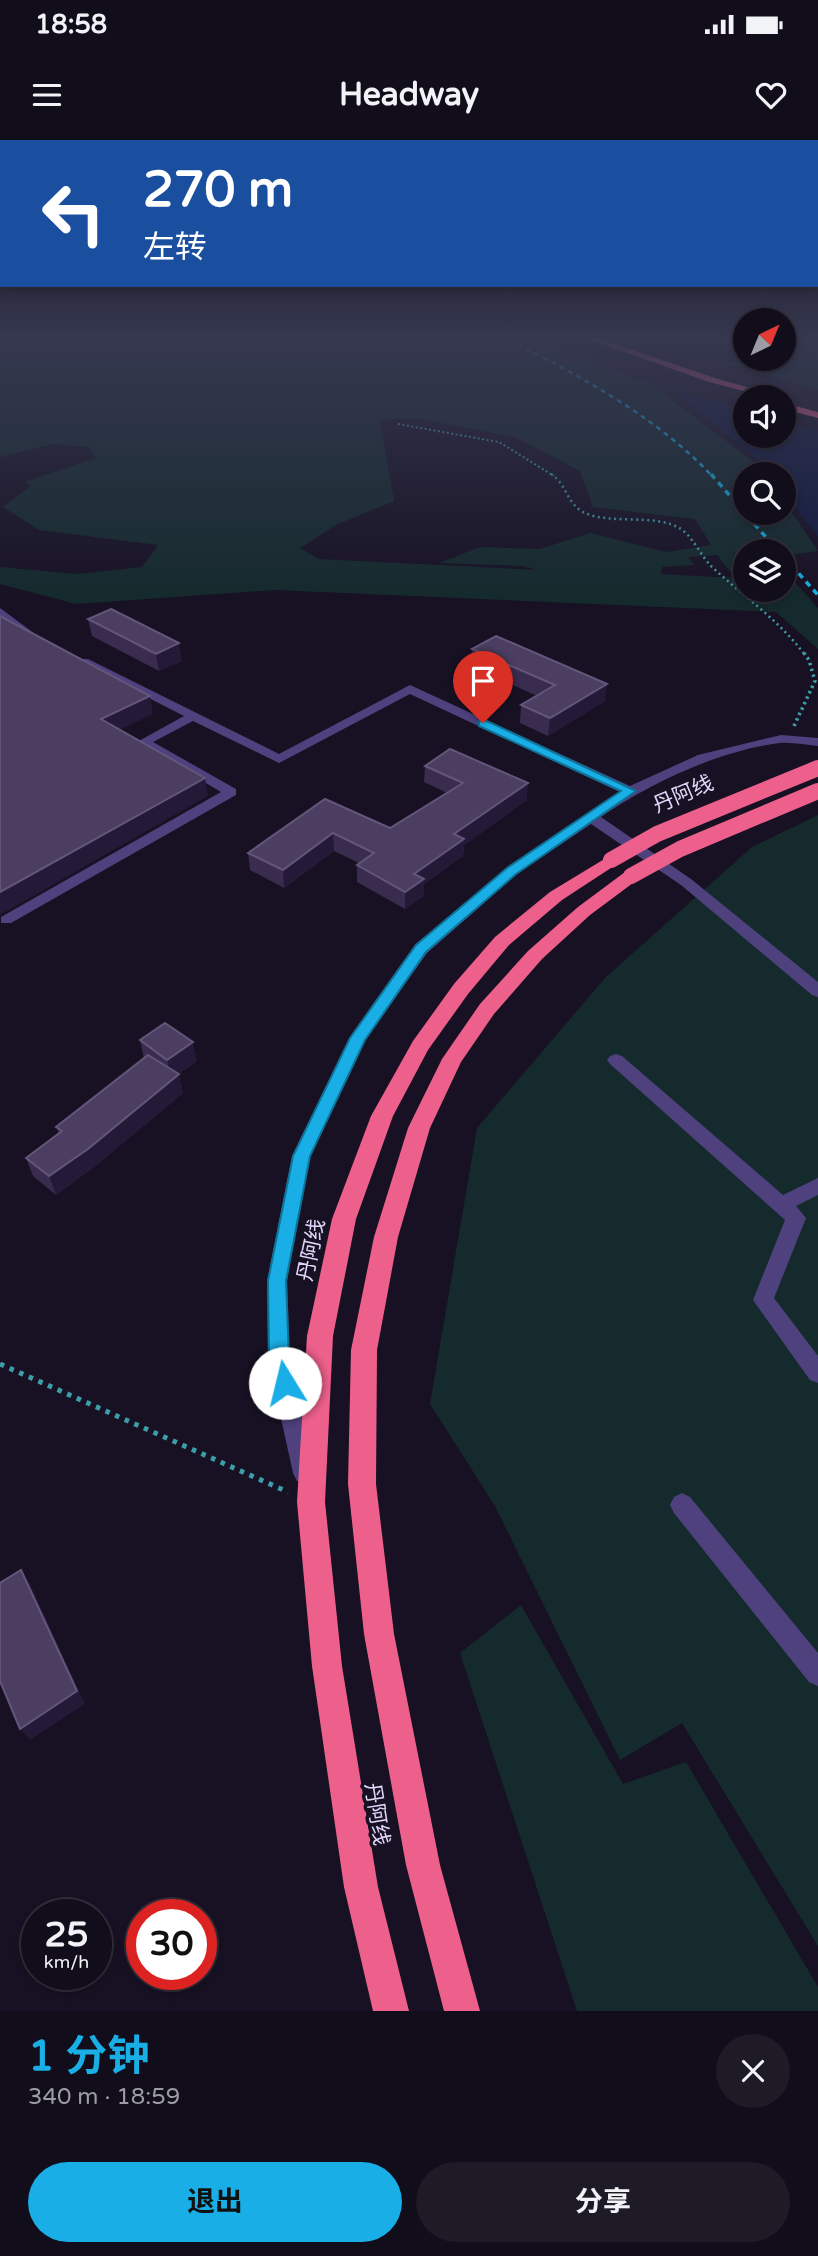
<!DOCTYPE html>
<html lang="zh">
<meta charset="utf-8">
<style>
body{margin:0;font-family:"Varela Round","Noto Sans SC",sans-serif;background:#1e1b27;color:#f1f3f6;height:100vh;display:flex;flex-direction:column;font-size:26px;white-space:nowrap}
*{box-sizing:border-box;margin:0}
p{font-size:23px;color:#9c9ca2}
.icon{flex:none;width:38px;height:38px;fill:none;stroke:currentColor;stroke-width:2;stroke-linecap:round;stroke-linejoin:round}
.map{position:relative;height:1871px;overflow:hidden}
.drawer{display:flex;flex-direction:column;background:#110d1a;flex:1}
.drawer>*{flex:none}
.hud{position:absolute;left:0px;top:0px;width:819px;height:147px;box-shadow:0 4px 10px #0003,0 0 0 2px #302d39;background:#1a4fa0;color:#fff;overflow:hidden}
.needle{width:46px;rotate:43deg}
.buttons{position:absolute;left:733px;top:168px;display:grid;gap:14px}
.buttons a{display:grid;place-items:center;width:63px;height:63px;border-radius:50%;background:#110d1a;box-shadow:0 4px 10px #0003,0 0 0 2px #302d39;font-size:35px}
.speed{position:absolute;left:21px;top:1759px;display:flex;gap:14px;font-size:35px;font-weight:700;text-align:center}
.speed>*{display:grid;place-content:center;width:91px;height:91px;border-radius:50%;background:#110d1a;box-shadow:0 4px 10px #0003,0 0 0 2px #302d39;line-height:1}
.speed small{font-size:18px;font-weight:400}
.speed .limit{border:10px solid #d22;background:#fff;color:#111}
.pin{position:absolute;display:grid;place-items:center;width:60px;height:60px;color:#fff;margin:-72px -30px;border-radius:50% 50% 50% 0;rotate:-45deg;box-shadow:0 0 7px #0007}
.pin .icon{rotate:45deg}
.me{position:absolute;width:77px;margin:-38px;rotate:351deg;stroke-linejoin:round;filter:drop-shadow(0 0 5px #0008)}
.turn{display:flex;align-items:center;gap:24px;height:147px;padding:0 28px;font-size:32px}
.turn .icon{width:91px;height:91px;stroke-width:2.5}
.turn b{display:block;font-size:49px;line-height:60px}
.round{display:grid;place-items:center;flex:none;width:74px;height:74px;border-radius:37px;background:#1e1b27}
.head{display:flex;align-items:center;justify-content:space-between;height:119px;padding:0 28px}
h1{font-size:42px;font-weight:700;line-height:52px;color:#19afe6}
.button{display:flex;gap:14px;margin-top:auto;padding:14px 28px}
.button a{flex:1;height:80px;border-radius:42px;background:#19afe6;color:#111;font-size:28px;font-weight:700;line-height:80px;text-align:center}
.button a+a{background:#1e1b27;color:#f1f3f6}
.status{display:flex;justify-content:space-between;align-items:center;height:49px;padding:0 35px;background:#110d1a;direction:ltr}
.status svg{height:19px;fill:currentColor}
header{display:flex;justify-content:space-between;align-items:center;height:91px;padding:0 28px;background:#110d1a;font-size:32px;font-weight:700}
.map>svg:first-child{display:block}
.green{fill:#152a2d;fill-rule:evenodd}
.water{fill:#10193e}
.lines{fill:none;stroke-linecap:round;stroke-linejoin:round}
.path-far3{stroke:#3c9eaa;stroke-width:2;stroke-dasharray:2 2.5;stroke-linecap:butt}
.path-far2{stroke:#3c9eaa;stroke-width:2.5;stroke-dasharray:2 3.5;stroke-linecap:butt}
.path-far1{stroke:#3c9eaa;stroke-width:3.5;stroke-dasharray:2.5 3.5;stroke-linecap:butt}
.path{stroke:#3c9eaa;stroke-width:5;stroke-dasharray:4.5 6;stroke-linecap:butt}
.minor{fill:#4e417d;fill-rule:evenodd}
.highway{fill:#ee608c;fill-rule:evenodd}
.rail-far1{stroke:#19afe6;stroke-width:2.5;stroke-dasharray:5 4.5;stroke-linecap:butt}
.rail{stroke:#19afe6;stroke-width:3.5;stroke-dasharray:6 5;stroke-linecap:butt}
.highway-bridge{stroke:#ee608c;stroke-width:16}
.wall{fill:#392c4f}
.shaded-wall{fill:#241936}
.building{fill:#4b3e61;stroke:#63567a;stroke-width:2}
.route{fill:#19afe6;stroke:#107296;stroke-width:2}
.labels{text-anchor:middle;stroke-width:7;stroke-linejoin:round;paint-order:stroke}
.street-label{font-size:21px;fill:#e2d8fb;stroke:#171123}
</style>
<div class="status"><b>18:58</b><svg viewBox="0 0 49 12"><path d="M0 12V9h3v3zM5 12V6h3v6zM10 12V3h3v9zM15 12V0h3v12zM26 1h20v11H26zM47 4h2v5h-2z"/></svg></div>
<header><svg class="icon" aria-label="menu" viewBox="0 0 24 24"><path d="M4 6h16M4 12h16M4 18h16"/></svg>Headway<svg class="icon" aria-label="heart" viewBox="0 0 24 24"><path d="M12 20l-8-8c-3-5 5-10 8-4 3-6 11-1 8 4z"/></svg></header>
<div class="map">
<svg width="818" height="1871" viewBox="0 0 818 1871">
<rect width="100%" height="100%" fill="#171123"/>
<g class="green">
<path d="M0,195H525L650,244L758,325L765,334H746V373H784V361L818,411L784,416V411H746V450H784V430L818,468V509L776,472L275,450L76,464L0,444V427L77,434L142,427L158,405L39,390L3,367L31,346L24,342L96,318L88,307L53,304L0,317ZM414,278L515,297L580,331L593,367L695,379L711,405L666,412L590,393L540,409L480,407L440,423L521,426L538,430L319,419L300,408L336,385L394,361L380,280ZM717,415L735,438L661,434L662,427L694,425L688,417Z"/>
<polygon points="793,204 818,205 818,250 726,223 753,219 784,219 784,209"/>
<polygon points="818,675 818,1806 682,1583 620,1620 495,1366 430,1264 477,988 605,838 752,707"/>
<polygon points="521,1465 623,1644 686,1622 818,1847 818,1871 577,1871 460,1513"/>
</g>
<polygon class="water" points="668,247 745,271 746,296 784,296 784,283 818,291 818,397 784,352 784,334 771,334 762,323"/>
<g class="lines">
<polyline class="path-far3" points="398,284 499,302 554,336"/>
<path class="path-far2" d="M551,334C567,344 567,365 585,373C611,385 656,373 681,389C693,397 701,416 711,426C743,456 779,480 805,515"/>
<polyline class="path-far1" points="794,586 815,541 809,520 804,513"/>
<polyline class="path" points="0,1224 288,1352"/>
<g class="minor">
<path d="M0,468L31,491V495C18,497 9,486 0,477Z"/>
<path d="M80,519H88L279,614L410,545L630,646L698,615L781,595L818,598V606C806,605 792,602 780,603C720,610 650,643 601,677L691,739L818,842V857L812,855L681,745L591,684L517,734L427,813L365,900L310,1016L287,1141L290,1219L317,1333L313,1341L305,1344L297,1341L293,1333L268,1219L267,1141L292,1016L352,894L415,805L507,728L620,652L410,554L279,623L193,581L153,602L236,649V655L11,783H1V777L221,652L137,602L184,576L80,523Z"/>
<polygon points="616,914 622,916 783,1055 818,1038 818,1055 796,1066 806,1078 774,1158 818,1216 818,1243 810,1240 753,1160 785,1080 610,924 607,920 610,916"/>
<polygon points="682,1353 690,1357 818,1513 818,1546 809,1542 674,1373 670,1365 674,1357"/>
</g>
<g class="highway">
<polygon points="577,195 588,195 715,238 782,257 767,257 709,242"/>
<polygon points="784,263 818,272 818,278 784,269"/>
<polygon points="611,715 620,720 617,724 562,760 509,805 468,854 428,910 393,976 356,1079 333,1196 325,1362 342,1526 378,1747 409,1871 373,1871 344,1747 312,1526 297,1362 307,1196 332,1079 371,976 413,901 454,844 495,797 550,752"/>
<polygon points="631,731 637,732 640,736 637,740 590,775 542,819 494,874 461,922 430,988 398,1097 377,1210 376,1344 394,1494 440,1725 480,1871 444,1871 406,1725 364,1494 348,1344 351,1210 374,1097 408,988 442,919 480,864 528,811 578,767 625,732"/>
</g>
<path class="rail-far1" d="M501,195C576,235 653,273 712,336"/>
<g class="rail">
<polyline points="711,334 778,411"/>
<polyline points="784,417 818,455"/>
</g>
<g class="highway-bridge">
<polyline points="611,720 657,694 818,628"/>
<polyline points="631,736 680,709 818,651"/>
</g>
</g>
<g class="wall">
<polygon points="88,479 182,521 159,531 92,496"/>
<polygon points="472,509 605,561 548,596 520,583 521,565 537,556 471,526"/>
<polygon points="425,626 527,660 464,705 463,716 424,744 424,756 405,769 357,742 357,725 359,723 334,711 284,748 250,730 248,713 325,659 390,688 447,653 424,642"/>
<polygon points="140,900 197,921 178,934 183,953 94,1027 56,1055 33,1036 26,1018 59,993 56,987 144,919"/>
</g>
<g class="shaded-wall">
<polygon points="179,503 182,521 159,531 156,514"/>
<polygon points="607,544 605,561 548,596 550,578"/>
<polygon points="150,556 153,574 105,597 101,579"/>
<polygon points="205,638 208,656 0,775 0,752"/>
<polygon points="528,643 527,660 464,705 463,716 424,744 424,756 405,769 405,752 414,734 454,694"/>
<polygon points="333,693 334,711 284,748 283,730"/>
<polygon points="193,902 197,921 171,939 167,920"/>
<polygon points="179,934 183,953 94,1027 56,1055 49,1036"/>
<polygon points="21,1430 30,1444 85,1564 30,1600 20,1589"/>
</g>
<g class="building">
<polygon points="111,469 179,503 156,514 88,479"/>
<polygon points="0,476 150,556 101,579 205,638 0,752"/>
<polygon points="496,496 607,544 550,578 521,565 555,545 472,509"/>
<polygon points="450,609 528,643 454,694 464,699 414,734 424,739 405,752 357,725 374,713 333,693 283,730 248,713 325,659 390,688 463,643 425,626"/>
<polygon points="165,883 193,902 167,920 140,900"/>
<polygon points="148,915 179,934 88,1009 49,1036 26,1018 62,991 56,987"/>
<polygon points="21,1430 77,1551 20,1589 0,1541 0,1443"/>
</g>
<linearGradient id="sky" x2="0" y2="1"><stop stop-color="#0d0913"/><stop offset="0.43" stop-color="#363850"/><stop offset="1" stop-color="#363850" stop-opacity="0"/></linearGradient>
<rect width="818" height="457" fill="url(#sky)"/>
<polygon class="route" points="479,581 487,581 636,651 516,734 426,812 365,900 310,1016 286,1141 289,1219 294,1243 292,1249 285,1252 278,1249 269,1219 268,1141 293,1016 350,898 416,805 507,728 621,651 479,586"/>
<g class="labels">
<g class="street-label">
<text transform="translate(683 654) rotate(-23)" y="7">丹阿线</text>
<text transform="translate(311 1110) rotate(-78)" y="7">丹阿线</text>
<text transform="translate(377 1674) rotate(81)" y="7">丹阿线</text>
</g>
</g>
</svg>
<div class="buttons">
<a><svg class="needle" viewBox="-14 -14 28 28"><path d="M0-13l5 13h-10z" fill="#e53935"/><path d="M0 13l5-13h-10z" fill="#9c9ca2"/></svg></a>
<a><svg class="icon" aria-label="sound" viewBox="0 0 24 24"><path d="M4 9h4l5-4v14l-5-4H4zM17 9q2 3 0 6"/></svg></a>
<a><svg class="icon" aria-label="search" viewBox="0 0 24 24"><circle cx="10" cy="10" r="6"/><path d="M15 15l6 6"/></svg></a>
<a><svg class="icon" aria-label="layers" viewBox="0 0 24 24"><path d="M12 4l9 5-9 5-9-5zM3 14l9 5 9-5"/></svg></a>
</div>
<div class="speed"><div>25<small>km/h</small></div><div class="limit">30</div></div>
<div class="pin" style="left:483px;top:583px;background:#d93025"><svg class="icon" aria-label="arrive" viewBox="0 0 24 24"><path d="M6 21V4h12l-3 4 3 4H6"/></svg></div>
<svg class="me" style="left:285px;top:1243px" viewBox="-20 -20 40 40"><circle r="19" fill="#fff"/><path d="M0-13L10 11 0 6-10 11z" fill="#19afe6"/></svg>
<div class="hud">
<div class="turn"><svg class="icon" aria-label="left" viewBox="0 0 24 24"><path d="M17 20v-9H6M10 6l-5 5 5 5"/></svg><div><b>270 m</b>左转</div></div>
</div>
</div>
<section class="drawer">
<div class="head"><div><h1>1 分钟</h1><p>340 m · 18:59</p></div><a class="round"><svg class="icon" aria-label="close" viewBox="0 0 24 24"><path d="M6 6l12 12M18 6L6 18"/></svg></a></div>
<div class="button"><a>退出</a><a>分享</a></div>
</section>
